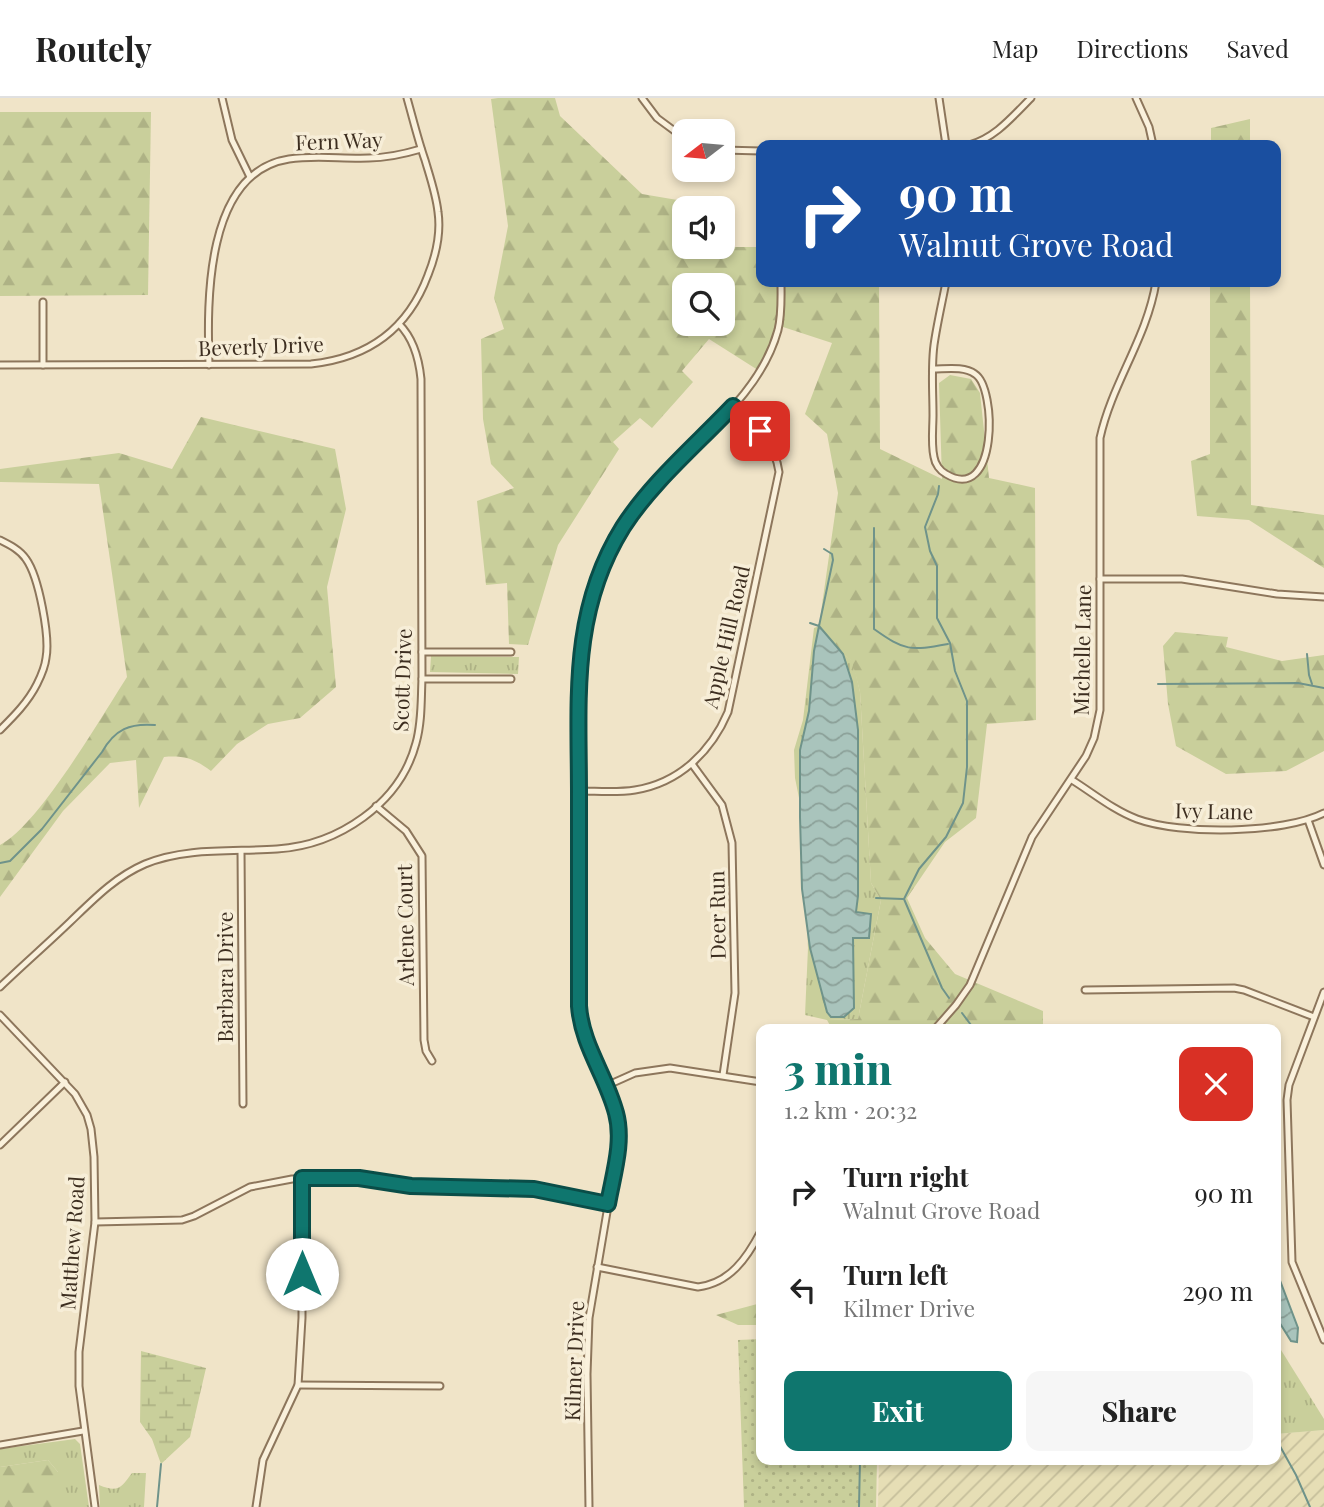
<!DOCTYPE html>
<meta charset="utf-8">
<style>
body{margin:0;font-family:"Playfair Display",serif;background:#f6f6f6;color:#222;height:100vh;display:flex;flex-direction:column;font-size:26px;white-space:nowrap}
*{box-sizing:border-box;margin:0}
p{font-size:23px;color:#767676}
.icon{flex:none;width:38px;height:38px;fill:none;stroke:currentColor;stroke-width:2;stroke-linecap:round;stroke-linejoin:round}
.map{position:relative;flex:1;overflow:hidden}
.sheet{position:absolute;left:756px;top:926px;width:525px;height:441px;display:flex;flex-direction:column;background:#fff;border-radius:14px;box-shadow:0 4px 10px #0003}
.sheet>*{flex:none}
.top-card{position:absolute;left:756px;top:42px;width:525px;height:147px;border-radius:14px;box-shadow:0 4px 10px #0003;background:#1a4fa0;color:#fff;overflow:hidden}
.needle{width:46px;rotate:254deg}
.fabs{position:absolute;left:672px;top:21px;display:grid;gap:14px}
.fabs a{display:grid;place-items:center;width:63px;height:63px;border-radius:14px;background:#fff;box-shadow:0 4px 10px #0003;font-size:35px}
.pin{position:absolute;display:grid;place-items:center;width:60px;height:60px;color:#fff;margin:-30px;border-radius:14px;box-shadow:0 4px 10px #0006}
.me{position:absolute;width:77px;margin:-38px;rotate:0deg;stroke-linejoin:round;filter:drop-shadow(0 0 5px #0008)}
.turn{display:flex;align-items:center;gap:24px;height:147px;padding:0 28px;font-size:32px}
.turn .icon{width:91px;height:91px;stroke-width:2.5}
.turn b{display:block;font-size:49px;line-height:60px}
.round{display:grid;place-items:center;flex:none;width:74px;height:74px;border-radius:14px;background:#f6f6f6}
.overview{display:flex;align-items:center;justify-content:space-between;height:119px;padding:0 28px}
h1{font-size:42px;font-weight:800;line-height:52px;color:#0f766e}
.action{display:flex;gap:14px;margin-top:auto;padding:14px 28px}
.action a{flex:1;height:80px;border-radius:14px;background:#0f766e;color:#fff;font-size:28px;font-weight:800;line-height:80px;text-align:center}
.action a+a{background:#f6f6f6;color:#222}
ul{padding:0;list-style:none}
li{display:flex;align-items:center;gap:21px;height:98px;padding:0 28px}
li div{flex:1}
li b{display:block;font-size:26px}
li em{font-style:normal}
header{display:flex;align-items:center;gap:42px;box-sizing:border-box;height:98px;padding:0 35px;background:#fff;border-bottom:2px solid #e0e0e0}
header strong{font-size:33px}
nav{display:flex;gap:38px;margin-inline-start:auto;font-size:24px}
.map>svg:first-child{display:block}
.farmland{fill:url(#farmland-furrows)}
.grass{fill:url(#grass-tufts)}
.forest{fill:url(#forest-firs);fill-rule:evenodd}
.wetland{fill:url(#wetland-marsh)}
.park{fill:url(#park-dots)}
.water{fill:url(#water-waves);stroke:#6f938a;stroke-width:2}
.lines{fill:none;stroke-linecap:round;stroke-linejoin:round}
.stream{stroke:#6f938a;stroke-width:2}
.street-casing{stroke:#8d765c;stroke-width:9}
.street{stroke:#faf1dc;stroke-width:5}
.route-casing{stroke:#0a4d48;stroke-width:18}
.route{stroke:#0f766e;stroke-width:12}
.labels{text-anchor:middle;stroke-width:7;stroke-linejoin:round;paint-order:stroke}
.street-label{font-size:21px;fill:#3d2e20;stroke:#f7eed8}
</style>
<header>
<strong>Routely</strong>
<nav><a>Map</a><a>Directions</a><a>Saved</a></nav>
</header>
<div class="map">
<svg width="1324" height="1409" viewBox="0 0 1324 1409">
<defs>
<pattern id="farmland-furrows" width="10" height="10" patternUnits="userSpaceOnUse" patternTransform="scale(1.75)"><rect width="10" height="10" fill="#e6deb5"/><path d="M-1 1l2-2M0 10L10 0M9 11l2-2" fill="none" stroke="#c6bf9b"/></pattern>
<pattern id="grass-tufts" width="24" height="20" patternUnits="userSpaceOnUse" patternTransform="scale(1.75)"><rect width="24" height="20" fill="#c9cf9b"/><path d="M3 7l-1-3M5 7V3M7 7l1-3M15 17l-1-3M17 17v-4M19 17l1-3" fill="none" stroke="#aeb285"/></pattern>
<pattern id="forest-firs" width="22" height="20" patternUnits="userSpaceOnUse" patternTransform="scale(1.75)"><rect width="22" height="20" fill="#c9cf9b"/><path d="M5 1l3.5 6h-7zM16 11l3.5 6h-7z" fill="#aeb285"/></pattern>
<pattern id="wetland-marsh" width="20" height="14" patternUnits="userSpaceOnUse" patternTransform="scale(1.75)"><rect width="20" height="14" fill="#c9cf9b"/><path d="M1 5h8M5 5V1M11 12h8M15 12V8" fill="none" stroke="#aeb285"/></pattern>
<pattern id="park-dots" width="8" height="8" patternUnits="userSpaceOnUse" patternTransform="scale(1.75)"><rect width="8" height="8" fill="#c9cf9b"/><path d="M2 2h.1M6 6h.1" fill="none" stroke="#aeb285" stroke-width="1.8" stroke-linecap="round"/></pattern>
<pattern id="water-waves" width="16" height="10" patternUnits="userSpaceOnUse" patternTransform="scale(1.75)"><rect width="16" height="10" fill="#a9c4bc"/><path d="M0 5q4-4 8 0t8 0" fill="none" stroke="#8ba098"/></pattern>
</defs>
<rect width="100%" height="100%" fill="#f0e4c8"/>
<polygon class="farmland" points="1324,1332 1324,1409 878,1409 879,1362 1276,1362 1276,1336"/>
<g class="grass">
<polygon points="819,528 843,556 853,563 860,594 871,785 881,802 858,921 827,922 805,917 808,850 803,720 795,680 794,652 803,622 814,530"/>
<polygon points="431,558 519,559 518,576 430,574"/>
<polygon points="1276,1244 1324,1321 1324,1332 1276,1336"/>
<polygon points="75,1341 80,1346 89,1409 58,1409 58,1374 48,1362 0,1369 0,1351"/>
<path d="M132,1375H146L144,1409H100L99,1387C118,1395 121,1390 132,1375Z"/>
</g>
<g class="forest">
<path d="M498,0H555L560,18L642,96L701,106V110H684V149H761V184H879L880,351L942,381L939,285L950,277L971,281L980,295L989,380L1035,390L1036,622L987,626L976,720L945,744L907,800L925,840L955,876L1043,913V931H832L827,922L858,921L881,802L871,785L860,594L852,563L843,556L819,528L838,395L827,336L805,316L832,245L780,228L761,274L709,241L682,273L693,284L652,330L640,320L613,344L619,351L558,447L528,547L509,546L507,485L486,487L477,403L514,390L491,366L483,321L481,241L504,231L494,200L508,128L491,1ZM684,187H723V226H684Z"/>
<polygon points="0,14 151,14 148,197 0,198"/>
<polygon points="1250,21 1250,47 1211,47 1211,30"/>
<polygon points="1210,184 1250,184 1251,407 1324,417 1324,470 1249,422 1197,418 1191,363 1210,356"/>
<path d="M201,319L335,351L346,411L327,489L336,589L300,620L268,626L237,646L211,673C195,661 184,657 164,659L139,710L136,662L110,665L63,713L0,799V747C38,728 102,618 127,579L99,386L0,384V371L119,355L172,371Z"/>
<polygon points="1175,534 1228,539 1226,549 1282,563 1324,557 1324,653 1286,673 1226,676 1176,648 1168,606 1163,548"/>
<polygon points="761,1205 761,1227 738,1227 716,1217"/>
<polygon points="48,1362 58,1374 58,1409 0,1409 0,1369"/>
</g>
<polygon class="wetland" points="141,1253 206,1270 190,1339 161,1366 152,1341 140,1324"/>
<polygon class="park" points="761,1241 761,1362 877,1362 876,1409 744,1409 738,1242"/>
<g class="water">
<polygon points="819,528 843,556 852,584 858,632 858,798 856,814 871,816 869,840 853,840 854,910 844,919 831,919 827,914 810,850 802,791 800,719 800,652 809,613 814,553"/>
<polygon points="1276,1172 1298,1230 1297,1244 1291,1243 1276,1219"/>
</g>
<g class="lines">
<g class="stream">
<polyline points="939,388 938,396 925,429 930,453 937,468 937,520 950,545 955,573 967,603 967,669 963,705 946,739 919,771 904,801 942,890 949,900"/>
<path d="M874,430V531C905,553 910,553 948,546"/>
<polyline points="810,525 819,528"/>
<polyline points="819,528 833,462 832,456 824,451"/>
<polyline points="1307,556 1309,577 1312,586"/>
<polyline points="1158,586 1298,585 1324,590"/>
<path d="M0,765L10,763L42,731L102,654C115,631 130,625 155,627"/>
<polyline points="876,800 903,801"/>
<polyline points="962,915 974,931"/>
<polyline points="1276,1341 1296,1377 1310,1409"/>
<polyline points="157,1409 161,1366"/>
<polyline points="859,1409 860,1362"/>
</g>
<g class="street-casing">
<g id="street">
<polyline points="222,0 232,42 250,79"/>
<polyline points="642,0 657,20 684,40"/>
<polyline points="939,0 946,47"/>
<polyline points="1136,0 1149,29 1153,47"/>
<path d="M969,47C995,40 1012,19 1031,0"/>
<polyline points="723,52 761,53"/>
<path d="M0,267L311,266C368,260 408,231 428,177C436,157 441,135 438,114C436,96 430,79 425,62C418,42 413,21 407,0"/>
<polyline points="43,267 43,204"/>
<path d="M209,267C207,203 205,74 289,61C315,57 342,61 369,60C387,60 404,56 421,51"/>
<path d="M933,271C946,271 964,268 975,276C997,290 998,407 946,376C940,373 935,366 934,359C931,346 933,330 933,317C933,294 931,270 934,247C937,226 942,205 946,184"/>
<path d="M0,442C10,447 20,452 26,461C39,479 50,539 46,560C45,569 41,578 37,586C28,604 14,618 0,632"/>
<polyline points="1100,481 1182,481 1277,496 1324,499"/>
<polyline points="422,554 511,554"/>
<polyline points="422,581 511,581"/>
<polyline points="692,666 722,707 732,745 735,895 723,977"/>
<path d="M1072,682C1093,695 1113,712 1137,721C1180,737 1283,736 1324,715"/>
<path d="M579,693C597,693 617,695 635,692C679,685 711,654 728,614L779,374C775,344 754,327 733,308"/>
<polyline points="376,708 406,733 422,758 424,942 426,953 432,963"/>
<polyline points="1308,722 1324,767"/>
<polyline points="241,753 243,1006"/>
<path d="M0,889C23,867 47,846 70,824C94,801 115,779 145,766C186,749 234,754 277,751C338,747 400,706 416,645C422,624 421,602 422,581L421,281C419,261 414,241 399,226"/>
<polyline points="1085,892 1234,890 1244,892 1314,919"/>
<polyline points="1324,894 1289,987 1287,1002 1292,1164 1324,1242"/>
<polyline points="0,917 75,996 87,1017 91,1031 94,1059 95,1124 79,1254 79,1288 95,1409"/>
<path d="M935,931L956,907L970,887L1032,739L1086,658L1094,640L1100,612V340C1112,285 1147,240 1156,184"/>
<polyline points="606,988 635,975 670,970 761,984"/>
<polyline points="0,1047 65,984"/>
<polyline points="95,1124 182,1122 194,1118 250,1089 292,1081 359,1080 434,1089 534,1091 608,1106"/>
<path d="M597,1169L698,1189C730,1185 747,1160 761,1133"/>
<polyline points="298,1287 440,1288"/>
<polyline points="0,1347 83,1333"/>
<polyline points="256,1409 263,1362 298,1287 302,1220 302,1080"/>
<path d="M589,1409L587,1276L589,1220L618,1049C621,996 583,960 579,908V575C583,510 603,453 643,402C687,345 758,305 778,232C782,216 781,200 781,184"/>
</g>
</g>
<use href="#street" class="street"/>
</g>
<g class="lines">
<g class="route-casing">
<path id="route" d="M302,1176V1080H359L411,1088L534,1091L608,1106C613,1077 624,1044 616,1015C606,977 582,948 579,908C579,838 579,767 579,696C579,602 570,514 623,429C652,384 696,347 733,308L760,333"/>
</g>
<use href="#route" class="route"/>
</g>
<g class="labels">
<g class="street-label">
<text transform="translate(339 44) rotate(-2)" y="7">Fern Way</text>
<text transform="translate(261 249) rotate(-2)" y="7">Beverly Drive</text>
<text transform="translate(727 539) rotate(-77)" y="7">Apple Hill Road</text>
<text transform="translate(1083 552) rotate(-89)" y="7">Michelle Lane</text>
<text transform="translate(403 582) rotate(-88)" y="7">Scott Drive</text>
<text transform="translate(1214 714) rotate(1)" y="7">Ivy Lane</text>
<text transform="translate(718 817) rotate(-91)" y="7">Deer Run</text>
<text transform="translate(406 827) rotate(-91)" y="7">Arlene Court</text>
<text transform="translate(226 879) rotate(-90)" y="7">Barbara Drive</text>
<text transform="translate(73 1145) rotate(-86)" y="7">Matthew Road</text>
<text transform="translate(575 1263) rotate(-88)" y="7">Kilmer Drive</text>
</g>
</g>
</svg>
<div class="fabs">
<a><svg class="needle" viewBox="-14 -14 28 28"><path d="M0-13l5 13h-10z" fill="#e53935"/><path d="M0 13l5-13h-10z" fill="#767676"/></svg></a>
<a><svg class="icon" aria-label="sound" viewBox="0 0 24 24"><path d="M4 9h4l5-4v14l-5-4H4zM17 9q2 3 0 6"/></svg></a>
<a><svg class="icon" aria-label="search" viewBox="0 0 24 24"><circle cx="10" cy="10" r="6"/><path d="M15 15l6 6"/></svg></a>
</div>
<div class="pin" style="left:760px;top:333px;background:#d93025"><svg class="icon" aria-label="arrive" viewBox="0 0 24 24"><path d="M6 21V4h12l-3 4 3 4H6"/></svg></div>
<svg class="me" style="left:302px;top:1176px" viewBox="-20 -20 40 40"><circle r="19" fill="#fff"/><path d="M0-13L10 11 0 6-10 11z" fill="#0f766e"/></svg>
<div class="top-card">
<div class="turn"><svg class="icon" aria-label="right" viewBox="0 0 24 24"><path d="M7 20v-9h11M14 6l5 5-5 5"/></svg><div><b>90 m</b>Walnut Grove Road</div></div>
</div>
<section class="sheet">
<div class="overview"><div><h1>3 min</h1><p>1.2 km · 20:32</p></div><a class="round" style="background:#d93025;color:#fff"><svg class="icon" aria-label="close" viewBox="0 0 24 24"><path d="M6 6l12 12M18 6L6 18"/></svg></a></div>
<ul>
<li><svg class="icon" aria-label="right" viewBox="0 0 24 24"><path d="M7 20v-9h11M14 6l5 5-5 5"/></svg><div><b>Turn right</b><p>Walnut Grove Road</p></div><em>90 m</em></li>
<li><svg class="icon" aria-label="left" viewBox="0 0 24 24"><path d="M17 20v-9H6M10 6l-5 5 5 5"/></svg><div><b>Turn left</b><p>Kilmer Drive</p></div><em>290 m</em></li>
</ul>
<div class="action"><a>Exit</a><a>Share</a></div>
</section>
</div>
